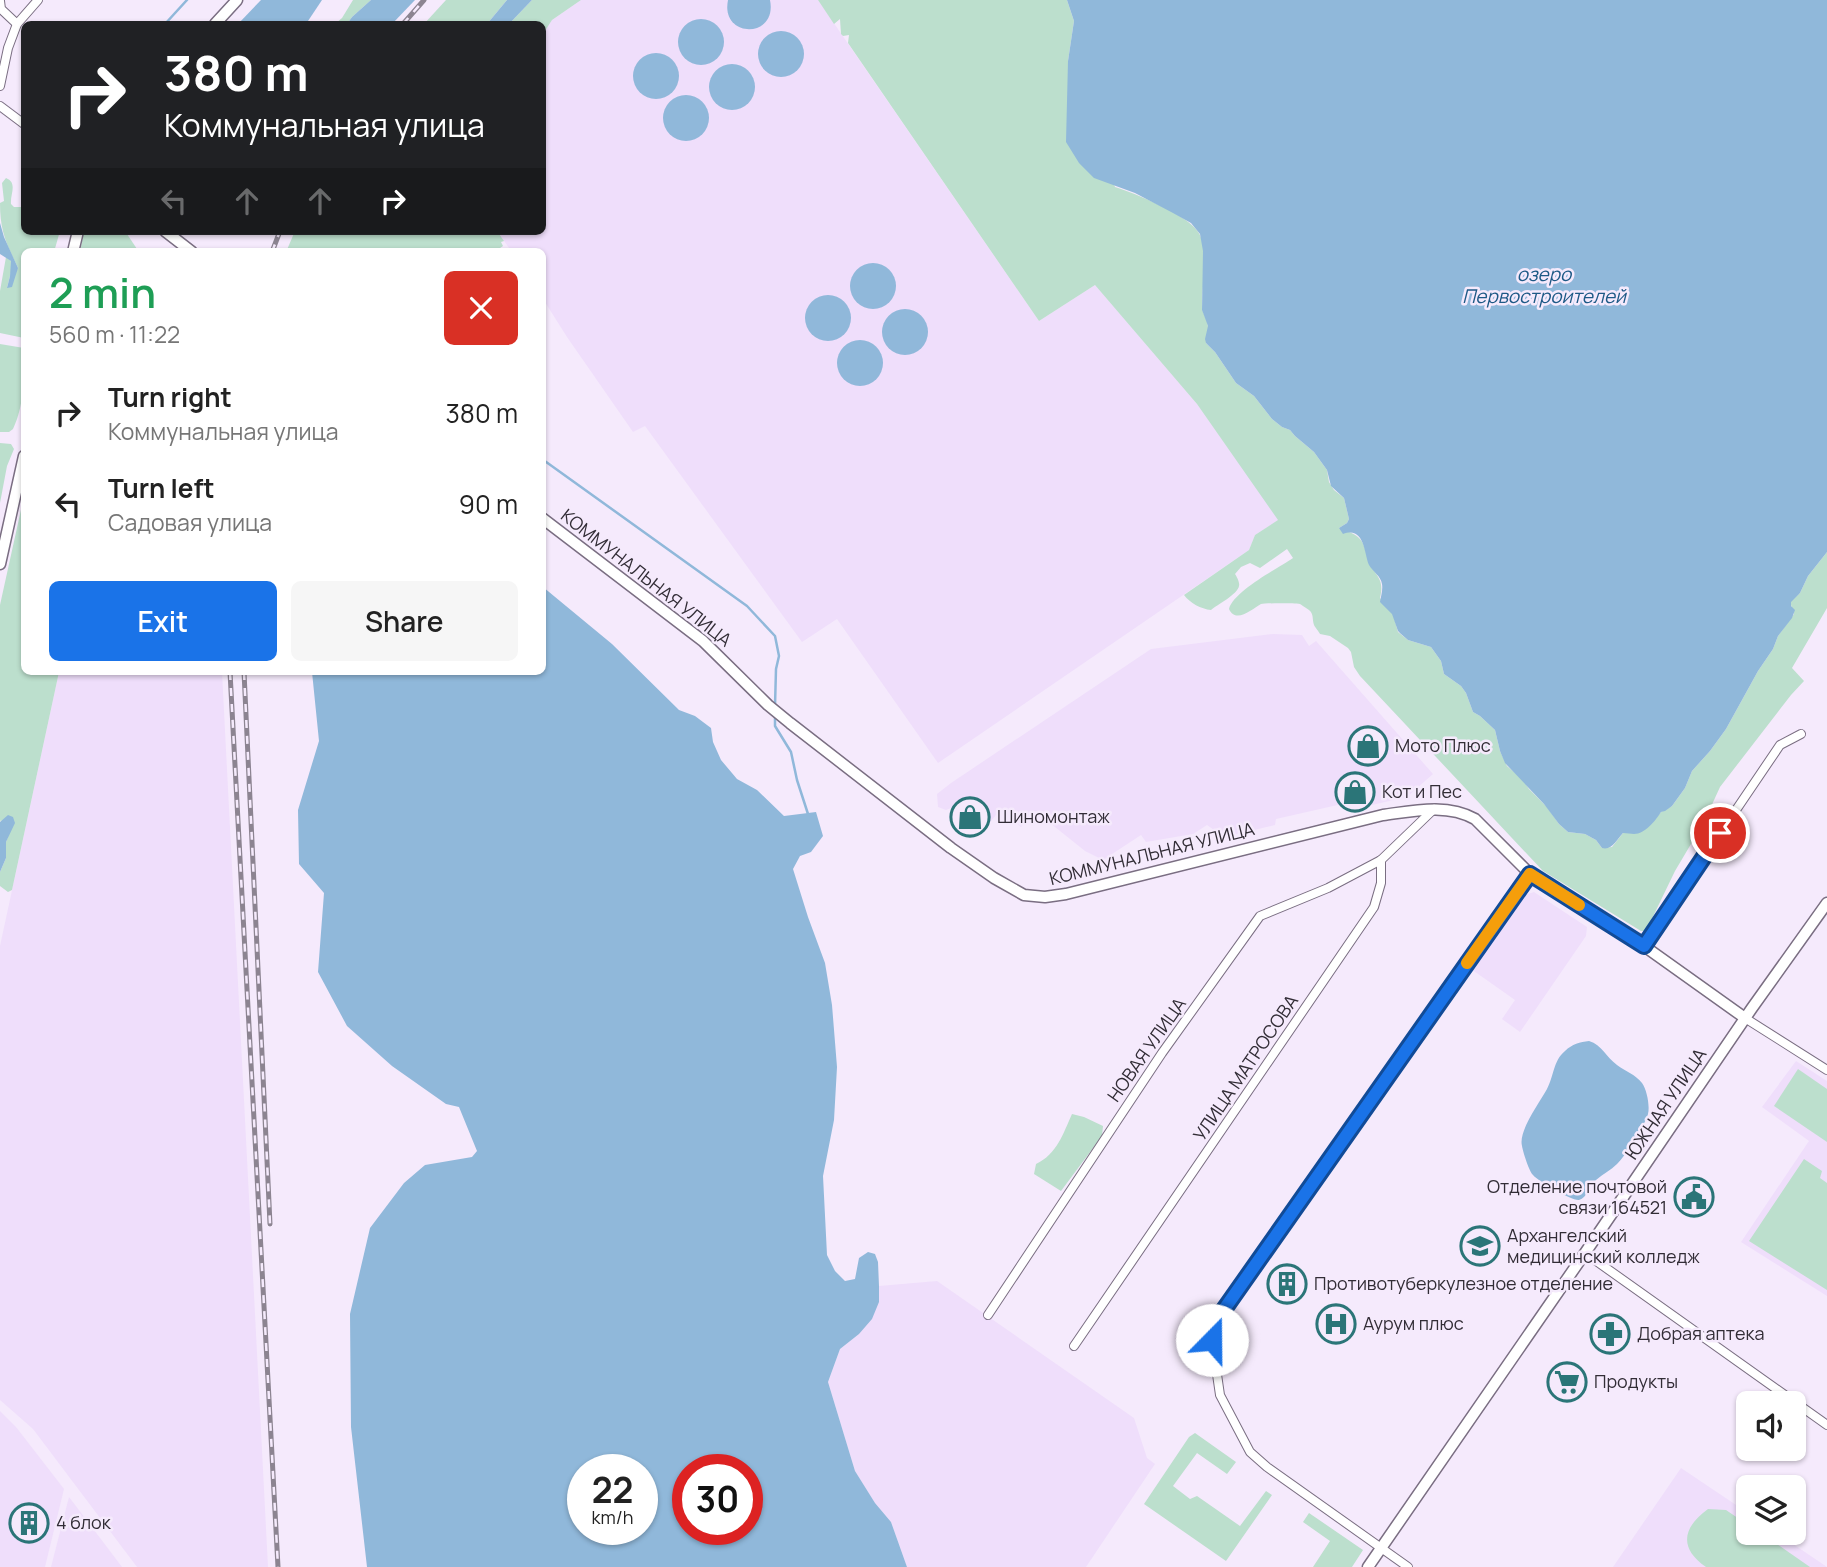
<!DOCTYPE html>
<meta charset="utf-8">
<style>
body{margin:0;font-family:Manrope,sans-serif;background:#f6f6f6;color:#222;height:100vh;display:flex;flex-direction:column;font-size:26px;white-space:nowrap}
*{box-sizing:border-box;margin:0}
p{font-size:23px;color:#767676}
.icon{flex:none;width:38px;height:38px;fill:none;stroke:currentColor;stroke-width:2;stroke-linecap:round;stroke-linejoin:round}
.map{position:relative;flex:1;overflow:hidden}
.drawer{position:absolute;left:21px;top:248px;width:525px;height:427px;display:flex;flex-direction:column;background:#fff;border-radius:10px;box-shadow:0 2px 5px #0004}
.drawer>*{flex:none}
.top-card{position:absolute;left:21px;top:21px;width:525px;height:214px;border-radius:10px;box-shadow:0 2px 5px #0004;background:#202124;color:#fff;overflow:hidden}
.buttons{position:absolute;left:1736px;top:1391px;display:grid;gap:14px}
.buttons a{display:grid;place-items:center;width:70px;height:70px;border-radius:10px;background:#fff;box-shadow:0 2px 5px #0004;font-size:35px}
.speed{position:absolute;left:567px;top:1454px;display:flex;gap:14px;font-size:35px;font-weight:700;text-align:center}
.speed>*{display:grid;place-content:center;width:91px;height:91px;border-radius:50%;background:#fff;box-shadow:0 2px 5px #0004;line-height:1}
.speed small{font-size:18px;font-weight:400}
.speed .limit{border:10px solid #d22;background:#fff;color:#111}
.pin{position:absolute;display:grid;place-items:center;width:60px;height:60px;color:#fff;margin:-30px;border:4px solid #fff;border-radius:50%;box-shadow:0 2px 7px #0007}
.me{position:absolute;width:77px;margin:-38px;rotate:22deg;stroke-linejoin:round;filter:drop-shadow(0 0 5px #0008)}
.turn{display:flex;align-items:center;gap:24px;height:147px;padding:0 28px;font-size:32px}
.turn .icon{width:91px;height:91px;stroke-width:2.5}
.turn b{display:block;font-size:49px;line-height:60px}
.lanes{display:flex;align-items:center;height:66px;padding:0 28px;background:#0003;justify-content:center;gap:35px;direction:ltr}
.lanes .off{opacity:.35}
.round{display:grid;place-items:center;flex:none;width:74px;height:74px;border-radius:10px;background:#f6f6f6}
.overview{display:flex;align-items:center;justify-content:space-between;height:119px;padding:0 28px}
h1{font-size:42px;font-weight:600;line-height:52px;color:#1e9e55}
.cta{display:flex;gap:14px;margin-top:auto;padding:14px 28px}
.cta a{flex:1;height:80px;border-radius:10px;background:#1a73e8;color:#fff;font-size:28px;font-weight:600;line-height:80px;text-align:center}
.cta a+a{background:#f6f6f6;color:#222}
ul{padding:0;list-style:none}
li{display:flex;align-items:center;gap:21px;height:91px;padding:0 28px}
li div{flex:1}
li b{display:block;font-size:26px}
li em{font-style:normal}
.map>svg:first-child{display:block}
.built{fill:#efdefb}
.green{fill:#bcdfcd}
.water{fill:#90b8da;fill-rule:evenodd}
.lines{fill:none;stroke-linecap:round;stroke-linejoin:round}
.stream{stroke:#90b8da;stroke-width:2.5}
.street-casing{stroke:#7a6e82;stroke-width:10}
.secondary-casing{stroke:#7a6e82;stroke-width:13}
.street{stroke:#fff;stroke-width:8}
.secondary{stroke:#fff;stroke-width:10}
.rail-casing{stroke:#8c8491;stroke-width:5}
.rail{stroke:#f5eafc;stroke-width:2.5;stroke-dasharray:8;stroke-linecap:butt}
.route-casing{stroke:#114b97;stroke-width:18}
.route{stroke:#1a73e8;stroke-width:12}
.slow{stroke:#f59e0b;stroke-width:12}
.labels{text-anchor:middle;stroke-width:5;stroke-linejoin:round;paint-order:stroke}
.street-label{font-size:18px;fill:#322d36;stroke:#f5eafc}
.poi-label{font-size:18px;fill:#322d36;stroke:#f5eafc;text-anchor:start}
.water-label{font-size:19px;font-style:italic;fill:#1d5986;stroke:#f5eafc}
</style>
<div class="map">
<svg width="1827" height="1567" viewBox="0 0 1827 1567">
<rect width="100%" height="100%" fill="#f5eafc"/>
<g class="built">
<polygon points="581,0 818,0 1039,321 1095,285 1197,404 1279,520 1255,535 1249,550 938,763 837,619 802,642 645,426 633,432 567,337 543,299 542,252 512,252 497,231 542,231 542,34 552,20"/>
<polygon points="1273,634 1302,635 1309,646 1316,641 1433,774 1407,797 1372,805 1364,799 1276,819 1275,825 1224,837 1207,825 1193,834 1146,842 1141,835 1103,860 1085,851 1035,811 1021,827 1000,810 987,826 961,804 946,810 938,807 937,794 951,783 1151,649"/>
<polygon points="59,672 222,672 268,1567 137,1567 33,1429 0,1400 0,946"/>
<polygon points="1534,892 1587,927 1586,936 1520,1032 1502,1019 1515,1000 1471,969 1522,896"/>
<polygon points="1796,1061 1827,1081 1827,1296 1741,1242 1809,1141 1762,1107"/>
<polygon points="937,1281 1134,1418 1147,1458 1155,1464 1086,1567 907,1567 891,1522 875,1503 855,1471 828,1382 840,1349 859,1334 879,1302 879,1286"/>
<polygon points="0,1411 16,1427 64,1489 45,1567 0,1567"/>
<polygon points="1681,1468 1748,1513 1748,1533 1777,1533 1827,1567 1613,1567"/>
<polygon points="69,1497 122,1567 51,1567"/>
</g>
<g class="green">
<polygon points="353,0 371,0 352,17 347,24 335,24 342,18"/>
<polygon points="446,0 507,0 487,24 424,24"/>
<polygon points="532,0 581,0 552,20 543,34 542,24 509,24"/>
<path d="M818,0H1067L1074,21L1068,61L1115,187C1134,193 1192,216 1200,235C1208,253 1202,286 1202,306C1202,314 1208,319 1208,327C1209,332 1206,337 1206,343L1215,352L1236,383L1254,396L1272,419L1282,427L1290,430L1295,436L1314,452L1327,470L1329,482L1334,490L1344,498L1349,519L1347,523L1339,528C1346,531 1355,533 1360,539C1365,545 1366,553 1368,560C1375,577 1385,577 1380,598L1393,614L1398,632L1408,640L1431,647L1441,661L1444,674L1461,686L1466,693L1473,712L1480,716L1495,730L1500,751L1507,766L1522,779L1529,789L1547,807L1559,824L1568,832L1585,834L1596,840L1602,848L1612,847L1623,833L1647,828L1661,812L1672,806L1685,788L1692,771L1710,751L1726,729L1758,671L1773,649L1778,636L1794,614L1790,602L1800,593L1808,576L1827,552V608L1792,668L1804,681L1791,695L1720,787L1704,822L1675,871L1646,931H1641L1543,871L1360,676L1354,667L1351,652L1348,648L1330,636L1320,634C1319,632 1315,627 1314,625C1312,619 1314,614 1309,610C1308,609 1300,604 1300,604C1295,603 1265,603 1261,604C1252,609 1236,624 1229,609C1234,591 1277,569 1293,558L1287,549L1260,568L1250,563L1241,567L1235,574C1237,577 1240,583 1239,586C1238,594 1217,605 1211,610C1201,609 1190,603 1184,595L1249,550L1255,535L1278,520L1197,404L1095,285L1039,321L848,43L849,35L843,36L841,34L840,19L834,24Z"/>
<path d="M6,178C18,183 10,194 11,204L14,207H24V231H60L54,252H24V338L0,333V291L6,257L11,261L12,268L7,288L18,268C6,243 0,231 0,203L4,201L2,183Z"/>
<polygon points="84,231 125,231 139,252 80,252"/>
<polygon points="295,231 497,231 504,241 501,242 503,246 494,252 286,252"/>
<path d="M0,344L24,348C24,375 25,404 13,429L9,432H0Z"/>
<polygon points="0,443 11,444 14,449 7,466 0,503"/>
<polygon points="24,496 24,672 59,672 12,890 8,892 0,886 0,872 6,858 6,842 9,834 1,820 0,822 0,605"/>
<polygon points="1798,1069 1827,1089 1827,1142 1774,1106"/>
<path d="M1072,1114L1084,1117L1103,1126L1102,1136L1061,1191L1034,1174L1036,1164C1057,1154 1063,1134 1072,1114Z"/>
<polygon points="1804,1159 1822,1171 1820,1178 1827,1183 1827,1290 1749,1241"/>
<polygon points="1195,1433 1236,1462 1227,1474 1197,1453 1173,1486 1190,1499 1197,1496 1240,1526 1266,1491 1272,1495 1226,1561 1144,1504 1189,1437"/>
<path d="M1708,1509L1726,1510L1748,1525V1533H1761L1810,1567H1706C1679,1548 1682,1528 1708,1509Z"/>
<polygon points="1309,1513 1363,1550 1352,1567 1313,1567 1330,1541 1303,1522"/>
</g>
<g class="water">
<polygon points="261,0 322,0 306,24 238,24"/>
<polygon points="371,0 415,0 392,24 347,24 352,17"/>
<polygon points="507,0 532,0 509,24 487,24"/>
<path d="M728,0H770C778,39 720,39 728,0Z"/>
<path d="M1067,0H1827V552L1808,576L1800,593L1791,602V606L1795,610L1792,618L1778,636L1773,649L1758,671L1726,729L1710,751L1692,771L1685,788L1672,806L1665,811L1661,812C1656,820 1645,834 1634,834C1631,834 1627,833 1623,833C1617,839 1612,851 1602,848L1596,840L1585,834L1568,832L1559,824L1544,804L1505,763L1500,751L1495,730L1480,716L1473,712L1466,693L1461,686L1444,674L1441,661L1431,647L1408,640L1401,634L1398,631L1392,614L1380,602C1381,596 1383,590 1382,584C1381,576 1373,572 1369,565C1364,554 1365,526 1343,534L1339,528L1347,523L1349,519L1344,498L1331,486L1327,470L1314,452L1295,436L1290,430L1282,427L1272,419L1254,396L1236,383L1215,352L1206,343L1205,339L1208,326L1202,310L1203,251L1200,234L1191,223L1173,213L1135,193L1094,178L1079,163L1066,142L1068,61L1074,21Z"/>
<circle cx="701" cy="42" r="23"/>
<circle cx="781" cy="54" r="23"/>
<circle cx="656" cy="76" r="23"/>
<circle cx="732" cy="87" r="23"/>
<circle cx="686" cy="118" r="23"/>
<polygon points="0,223 4,237 18,268 12,287 7,288 10,276 11,261 0,254"/>
<circle cx="873" cy="286" r="23"/>
<circle cx="828" cy="318" r="23"/>
<circle cx="905" cy="332" r="23"/>
<circle cx="860" cy="363" r="23"/>
<path d="M543,587L612,644L679,710L695,716L711,728L713,742L721,760L737,779L757,790L784,816L816,812L823,836L811,852L800,856L793,869L808,917L825,963L832,1005L837,1067L834,1120L823,1176L827,1255L835,1271L845,1281L855,1279L859,1258L868,1252L875,1254L878,1262L879,1286V1302L872,1319L859,1334L840,1349L828,1382L855,1471L875,1503L891,1522L907,1567H367L351,1427L350,1314L370,1228L404,1183L425,1165L472,1157L477,1151L459,1107L446,1104L392,1066L347,1026L318,972L324,893L299,864L298,810L319,741L312,672H542ZM583,1470H642V1530H583ZM688,1470H747V1530H688Z"/>
<polygon points="8,815 13,817 15,823 6,842 6,858 0,872 0,822"/>
<path d="M1589,1041C1602,1045 1606,1057 1617,1065C1625,1071 1636,1075 1642,1083C1647,1090 1650,1106 1648,1114C1646,1123 1624,1158 1617,1164C1611,1170 1603,1174 1596,1180C1590,1185 1587,1198 1579,1200C1572,1201 1539,1182 1533,1175C1529,1171 1523,1152 1522,1146C1518,1131 1540,1102 1547,1089C1554,1076 1553,1061 1565,1051C1572,1044 1580,1042 1589,1041Z"/>
</g>
<g class="lines">
<g class="stream">
<polyline points="165,24 187,0"/>
<polyline points="542,459 747,606 775,636 779,656 776,669 775,706"/>
<polyline points="775,716 775,726 791,752 797,780 808,814"/>
</g>
<g class="street-casing">
<g id="street">
<polyline points="0,1 1,9 17,24"/>
<polyline points="0,86 8,48 17,24 38,0"/>
<polyline points="0,106 24,124"/>
<polyline points="1644,946 1780,745 1801,734"/>
<polyline points="1745,1018 1827,1070"/>
<polyline points="1585,1253 1827,1425"/>
<polyline points="988,1315 1162,1053 1260,916 1328,888 1381,860 1434,809"/>
<polyline points="1074,1346 1374,907 1381,883 1381,860"/>
<polyline points="1408,1567 1267,1467 1250,1452 1220,1395 1212,1340 1218,1318 1530,874"/>
</g>
</g>
<g class="secondary-casing">
<g id="secondary">
<polyline points="215,24 237,0"/>
<polyline points="165,231 192,252"/>
<polyline points="73,252 78,231"/>
<path d="M542,518L703,641L768,705L790,723L951,848L994,878L1024,895L1045,897L1066,894L1383,815C1413,811 1447,803 1475,819L1530,874L1644,946L1745,1018"/>
<polyline points="0,564 24,456"/>
<polyline points="1368,1567 1585,1253 1752,1008 1827,903"/>
</g>
</g>
<use href="#street" class="street"/>
<use href="#secondary" class="secondary"/>
<g class="rail-casing">
<g id="rail">
<polyline points="403,24 424,0"/>
<polyline points="272,252 280,231"/>
<polyline points="230,672 278,1567"/>
<polyline points="244,672 270,1224"/>
</g>
</g>
<use href="#rail" class="rail"/>
</g>
<g class="lines">
<g class="route-casing">
<polyline id="route" points="1212,1340 1218,1318 1530,874 1644,946 1720,833"/>
</g>
<use href="#route" class="route"/>
<polyline class="slow" points="1467,963 1530,874 1579,905"/>
</g>
<defs>
<g id="shop-ring" transform="scale(2.0125)"><circle r="9.5" fill="#f5eafc" stroke="#2b7578" stroke-width="1.5"/><path d="M-5-2.5h2.3a2.7 3.5 0 0 1 5.4 0H5L5.5 6h-11ZM-1.5-2.5h3a1.5 2.3 0 0 0-3 0Z" fill="#2b7578"/></g>
<g id="civic-ring" transform="scale(2.0125)"><circle r="9.5" fill="#f5eafc" stroke="#2b7578" stroke-width="1.5"/><path d="M-.6-6.5H3V-4.5H.6V-3L4-1V1h2V6H-6V1h2V-1L-.6-3ZM-1.2 2.5V6h2.4V2.5Z" fill="#2b7578"/></g>
<g id="university-ring" transform="scale(2.0125)"><circle r="9.5" fill="#f5eafc" stroke="#2b7578" stroke-width="1.5"/><path d="M0-5L7-2L0 1L-7-2ZM-4 1L0 2.5L4 1V4Q0 6-4 4Z" fill="#2b7578"/></g>
<g id="building-ring" transform="scale(2.0125)"><circle r="9.5" fill="#f5eafc" stroke="#2b7578" stroke-width="1.5"/><path d="M-4-6H4V6H1V3H-1V6H-4ZM-2.5-4.3h1.7v1.8h-1.7ZM.8-4.3h1.7v1.8H.8ZM-2.5-1h1.7V.8h-1.7ZM.8-1h1.7V.8H.8Z" fill="#2b7578"/></g>
<g id="hospital-ring" transform="scale(2.0125)"><circle r="9.5" fill="#f5eafc" stroke="#2b7578" stroke-width="1.5"/><path d="M-5-5h3v3.5h4V-5h3V5h-3V1.5h-4V5h-3Z" fill="#2b7578"/></g>
<g id="pharmacy-ring" transform="scale(2.0125)"><circle r="9.5" fill="#f5eafc" stroke="#2b7578" stroke-width="1.5"/><path d="M-2-6h4v4h4v4h-4v4h-4v-4h-4v-4h4Z" fill="#2b7578"/></g>
<g id="supermarket-ring" transform="scale(2.0125)"><circle r="9.5" fill="#f5eafc" stroke="#2b7578" stroke-width="1.5"/><path d="M-6-5.5h2.5l.6 2H6L4.5 2H-2.5L-4.4-4H-6ZM-1.5 3.2a1.3 1.3 0 1 0 .1 0ZM3 3.2a1.3 1.3 0 1 0 .1 0Z" fill="#2b7578"/></g>
</defs>
<g fill-rule="evenodd">
<use href="#shop-ring" x="1368" y="746"/>
<use href="#shop-ring" x="1355" y="792"/>
<use href="#shop-ring" x="970" y="817"/>
<use href="#civic-ring" x="1694" y="1197"/>
<use href="#university-ring" x="1480" y="1246"/>
<use href="#building-ring" x="1287" y="1284"/>
<use href="#hospital-ring" x="1336" y="1324"/>
<use href="#pharmacy-ring" x="1610" y="1334"/>
<use href="#supermarket-ring" x="1567" y="1382"/>
<use href="#building-ring" x="29" y="1523"/>
</g>
<g class="labels">
<g class="street-label">
<text transform="translate(646 578) rotate(38)" y="6">КОММУНАЛЬНАЯ УЛИЦА</text>
<text transform="translate(1152 854) rotate(-14)" y="6">КОММУНАЛЬНАЯ УЛИЦА</text>
<text transform="translate(1147 1050) rotate(-55)" y="6">НОВАЯ УЛИЦА</text>
<text transform="translate(1246 1068) rotate(-56)" y="6">УЛИЦА МАТРОСОВА</text>
<text transform="translate(1666 1104) rotate(-56)" y="6">ЮЖНАЯ УЛИЦА</text>
</g>
<g class="poi-label">
<text x="1395" y="752">Мото Плюс</text>
<text x="1382" y="798">Кот и Пес</text>
<text x="997" y="823">Шиномонтаж</text>
<text x="1667" y="1193" text-anchor="end">Отделение почтовой<tspan x="1667" dy="21">связи 164521</tspan></text>
<text x="1507" y="1242">Архангелский<tspan x="1507" dy="21">медицинский колледж</tspan></text>
<text x="1314" y="1290">Противотуберкулезное отделение</text>
<text x="1363" y="1330">Аурум плюс</text>
<text x="1637" y="1340">Добрая аптека</text>
<text x="1594" y="1388">Продукты</text>
<text x="56" y="1529">4 блок</text>
</g>
<g class="water-label">
<text x="1544" y="281">озеро<tspan x="1544" dy="22">Первостроителей</tspan></text>
</g>
</g>
</svg>
<div class="buttons">
<a><svg class="icon" aria-label="sound" viewBox="0 0 24 24"><path d="M4 9h4l5-4v14l-5-4H4zM17 9q2 3 0 6"/></svg></a>
<a><svg class="icon" aria-label="layers" viewBox="0 0 24 24"><path d="M12 4l9 5-9 5-9-5zM3 14l9 5 9-5"/></svg></a>
</div>
<div class="speed"><div>22<small>km/h</small></div><div class="limit">30</div></div>
<div class="pin" style="left:1720px;top:833px;background:#d93025"><svg class="icon" aria-label="arrive" viewBox="0 0 24 24"><path d="M6 21V4h12l-3 4 3 4H6"/></svg></div>
<svg class="me" style="left:1212px;top:1340px" viewBox="-20 -20 40 40"><circle r="19" fill="#fff"/><path d="M0-13L10 11 0 6-10 11z" fill="#1a73e8"/></svg>
<div class="top-card">
<div class="turn"><svg class="icon" aria-label="right" viewBox="0 0 24 24"><path d="M7 20v-9h11M14 6l5 5-5 5"/></svg><div><b>380 m</b>Коммунальная улица</div></div>
<div class="lanes"><svg class="icon off" aria-label="left" viewBox="0 0 24 24"><path d="M17 20v-9H6M10 6l-5 5 5 5"/></svg><svg class="icon off" aria-label="ahead" viewBox="0 0 24 24"><path d="M12 20V5M6 11l6-6 6 6"/></svg><svg class="icon off" aria-label="ahead" viewBox="0 0 24 24"><path d="M12 20V5M6 11l6-6 6 6"/></svg><svg class="icon" aria-label="right" viewBox="0 0 24 24"><path d="M7 20v-9h11M14 6l5 5-5 5"/></svg></div>
</div>
<section class="drawer">
<div class="overview"><div><h1>2 min</h1><p>560 m · 11:22</p></div><a class="round" style="background:#d93025;color:#fff"><svg class="icon" aria-label="close" viewBox="0 0 24 24"><path d="M6 6l12 12M18 6L6 18"/></svg></a></div>
<ul>
<li><svg class="icon" aria-label="right" viewBox="0 0 24 24"><path d="M7 20v-9h11M14 6l5 5-5 5"/></svg><div><b>Turn right</b><p>Коммунальная улица</p></div><em>380 m</em></li>
<li><svg class="icon" aria-label="left" viewBox="0 0 24 24"><path d="M17 20v-9H6M10 6l-5 5 5 5"/></svg><div><b>Turn left</b><p>Садовая улица</p></div><em>90 m</em></li>
</ul>
<div class="cta"><a>Exit</a><a>Share</a></div>
</section>
</div>
